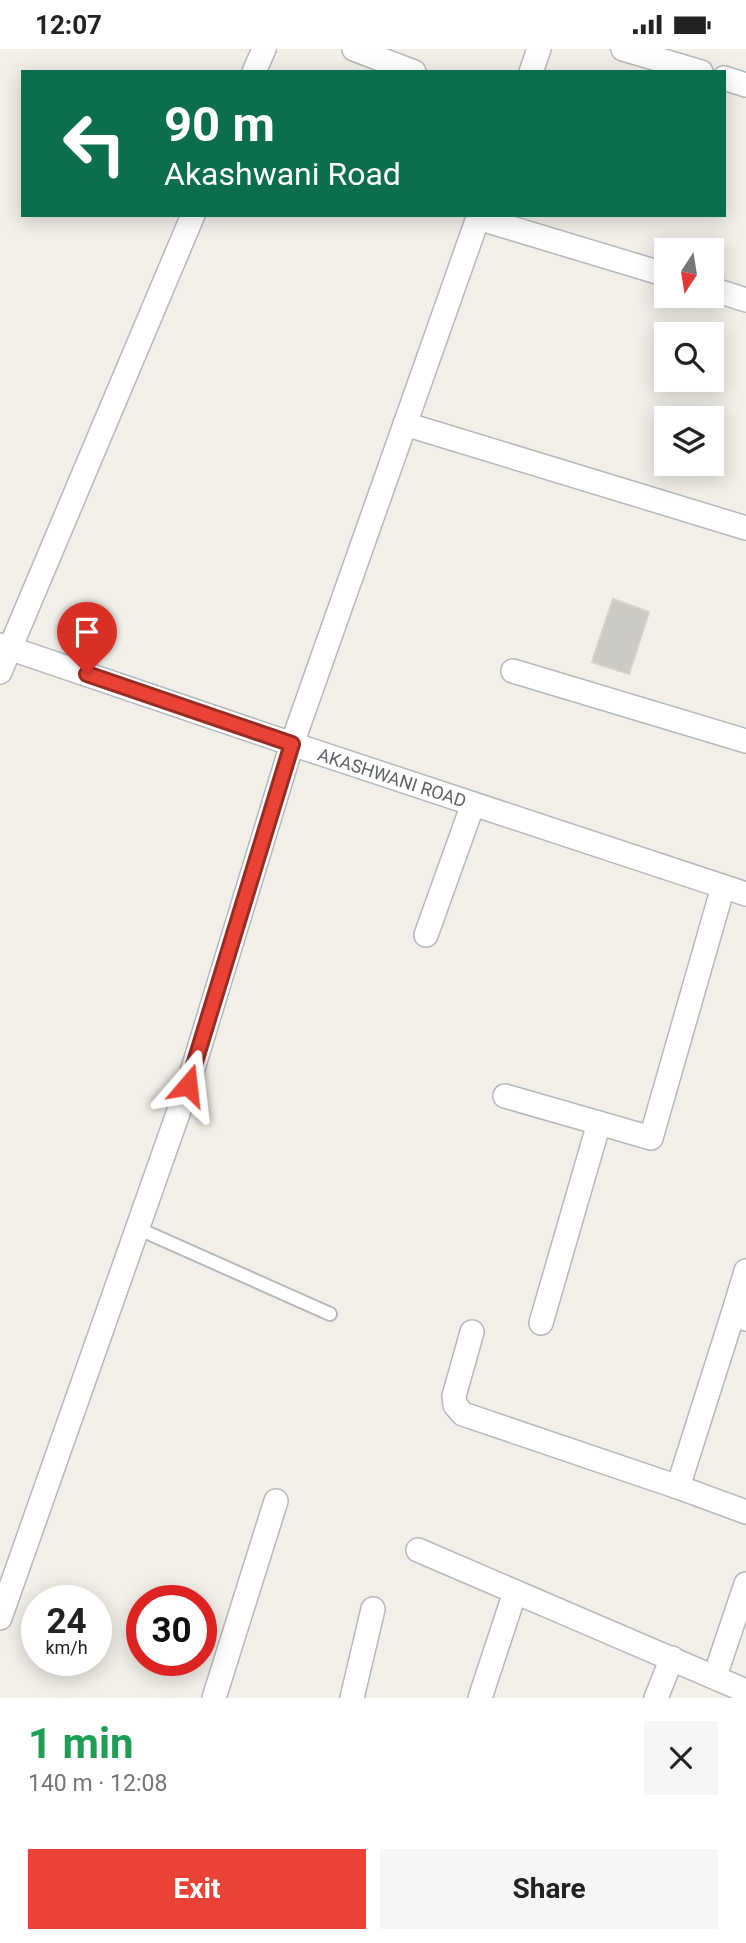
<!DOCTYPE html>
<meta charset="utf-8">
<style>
body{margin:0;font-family:Roboto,sans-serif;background:#f6f6f6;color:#222;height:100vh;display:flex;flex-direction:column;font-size:26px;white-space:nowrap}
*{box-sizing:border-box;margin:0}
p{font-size:23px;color:#767676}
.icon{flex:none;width:38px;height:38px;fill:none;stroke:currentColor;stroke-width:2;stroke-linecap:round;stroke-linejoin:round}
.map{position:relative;height:1649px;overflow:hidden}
.details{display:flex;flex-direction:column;background:#fff;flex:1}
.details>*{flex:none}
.top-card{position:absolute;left:21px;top:21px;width:705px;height:147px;border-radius:0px;box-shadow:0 4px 18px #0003;background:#0b6e4f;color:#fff;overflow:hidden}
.needle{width:46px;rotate:192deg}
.buttons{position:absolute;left:654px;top:189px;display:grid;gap:14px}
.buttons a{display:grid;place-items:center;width:70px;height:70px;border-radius:0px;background:#fff;box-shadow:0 4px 18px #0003;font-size:35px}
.speed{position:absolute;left:21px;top:1536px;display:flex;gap:14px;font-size:35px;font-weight:700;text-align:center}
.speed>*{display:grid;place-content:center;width:91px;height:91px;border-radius:50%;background:#fff;box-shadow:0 4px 18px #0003;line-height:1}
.speed small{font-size:18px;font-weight:400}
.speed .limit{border:10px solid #d22;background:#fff;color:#111}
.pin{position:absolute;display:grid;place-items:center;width:60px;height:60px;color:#fff;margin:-72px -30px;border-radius:50% 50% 50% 0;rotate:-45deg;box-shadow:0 0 7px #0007}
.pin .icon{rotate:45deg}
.me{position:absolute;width:77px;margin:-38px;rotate:17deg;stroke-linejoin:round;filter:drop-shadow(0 0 5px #0008)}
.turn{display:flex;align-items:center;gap:24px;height:147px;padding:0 28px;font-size:32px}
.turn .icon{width:91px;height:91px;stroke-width:2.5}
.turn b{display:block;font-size:49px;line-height:60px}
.round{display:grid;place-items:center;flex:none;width:74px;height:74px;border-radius:0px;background:#f6f6f6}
.head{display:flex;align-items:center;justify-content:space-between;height:119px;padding:0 28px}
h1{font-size:42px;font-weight:700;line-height:52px;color:#1e9e55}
.primary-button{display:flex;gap:14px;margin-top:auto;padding:14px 28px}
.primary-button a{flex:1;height:80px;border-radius:0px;background:#ea4335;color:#fff;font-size:28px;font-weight:700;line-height:80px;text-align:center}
.primary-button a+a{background:#f6f6f6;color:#222}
.status{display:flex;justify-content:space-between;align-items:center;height:49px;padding:0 35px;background:#fff;direction:ltr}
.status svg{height:19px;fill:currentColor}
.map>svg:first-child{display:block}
.building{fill:#cccac5;stroke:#d6d1c6;stroke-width:2}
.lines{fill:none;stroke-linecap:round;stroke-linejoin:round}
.lane-casing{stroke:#b5b8bc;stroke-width:16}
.street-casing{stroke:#b5b8bc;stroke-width:26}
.lane{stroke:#fff;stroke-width:12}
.street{stroke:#fff;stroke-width:23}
.route-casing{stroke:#982c22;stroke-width:18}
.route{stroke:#ea4335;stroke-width:12}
.labels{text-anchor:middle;stroke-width:5;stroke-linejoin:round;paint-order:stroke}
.street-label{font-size:18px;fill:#5f6368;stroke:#fff}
</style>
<div class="status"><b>12:07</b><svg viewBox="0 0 49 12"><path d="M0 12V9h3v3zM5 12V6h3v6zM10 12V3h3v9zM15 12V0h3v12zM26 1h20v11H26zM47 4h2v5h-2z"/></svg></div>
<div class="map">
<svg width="746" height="1649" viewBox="0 0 746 1649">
<rect width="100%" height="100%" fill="#f1efe8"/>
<polygon class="building" points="613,550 649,563 629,625 592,613"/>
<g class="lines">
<g class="lane-casing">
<polyline id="lane" points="137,1179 330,1265"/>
</g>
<g class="street-casing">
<g id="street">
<polyline points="354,0 414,23"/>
<polyline points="623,0 701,23"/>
<polyline points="254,23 264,0"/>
<polyline points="531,23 539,0"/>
<polyline points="724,29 746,36"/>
<polyline points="478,169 667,226"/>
<polyline points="712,240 746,251"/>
<polyline points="405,375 746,479"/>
<polyline points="0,596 292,695 746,845"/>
<polyline points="513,622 746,692"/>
<polyline points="0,623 193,166"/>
<polyline points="426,886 473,755"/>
<polyline points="505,1047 651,1089 723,838"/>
<polyline points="733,1265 746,1222"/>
<polyline points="746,1270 733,1265 678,1438 746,1463"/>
<polyline points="541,1274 599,1074"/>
<polyline points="472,1283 454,1347 455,1356 463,1365 678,1438"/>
<polyline points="418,1501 746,1642"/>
<polyline points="0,1569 188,1036 292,695 479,166"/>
<polyline points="715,1627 746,1535"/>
<polyline points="214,1649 276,1452"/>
<polyline points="352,1649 373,1560"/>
<polyline points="480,1649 515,1543"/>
<polyline points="656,1649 672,1609"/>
</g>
</g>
<use href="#lane" class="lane"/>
<use href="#street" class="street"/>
</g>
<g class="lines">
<g class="route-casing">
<polyline id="route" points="87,625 292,695 188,1036"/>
</g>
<use href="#route" class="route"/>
</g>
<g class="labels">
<g class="street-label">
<text transform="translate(392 729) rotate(18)" y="6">AKASHWANI ROAD</text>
</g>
</g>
</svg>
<div class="buttons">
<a><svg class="needle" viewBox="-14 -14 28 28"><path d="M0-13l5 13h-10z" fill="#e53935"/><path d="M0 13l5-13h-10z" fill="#767676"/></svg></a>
<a><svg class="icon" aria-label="search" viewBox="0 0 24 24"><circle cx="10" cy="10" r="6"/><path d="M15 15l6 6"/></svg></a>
<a><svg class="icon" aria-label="layers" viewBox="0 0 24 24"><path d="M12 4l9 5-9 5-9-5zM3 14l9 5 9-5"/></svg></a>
</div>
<div class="speed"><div>24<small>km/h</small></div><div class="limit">30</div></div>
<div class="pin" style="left:87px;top:625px;background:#d93025"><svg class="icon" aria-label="arrive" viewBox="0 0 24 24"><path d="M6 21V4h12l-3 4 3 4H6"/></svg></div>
<svg class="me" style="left:188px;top:1036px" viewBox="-20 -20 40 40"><path d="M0-17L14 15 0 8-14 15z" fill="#ea4335" stroke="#fff" stroke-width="4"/></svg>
<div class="top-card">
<div class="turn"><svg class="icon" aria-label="left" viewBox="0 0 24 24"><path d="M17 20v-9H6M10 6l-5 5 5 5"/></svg><div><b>90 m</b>Akashwani Road</div></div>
</div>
</div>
<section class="details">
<div class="head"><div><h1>1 min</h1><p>140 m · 12:08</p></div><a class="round"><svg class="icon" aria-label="close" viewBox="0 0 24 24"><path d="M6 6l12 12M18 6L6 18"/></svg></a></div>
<div class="primary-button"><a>Exit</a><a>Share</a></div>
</section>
